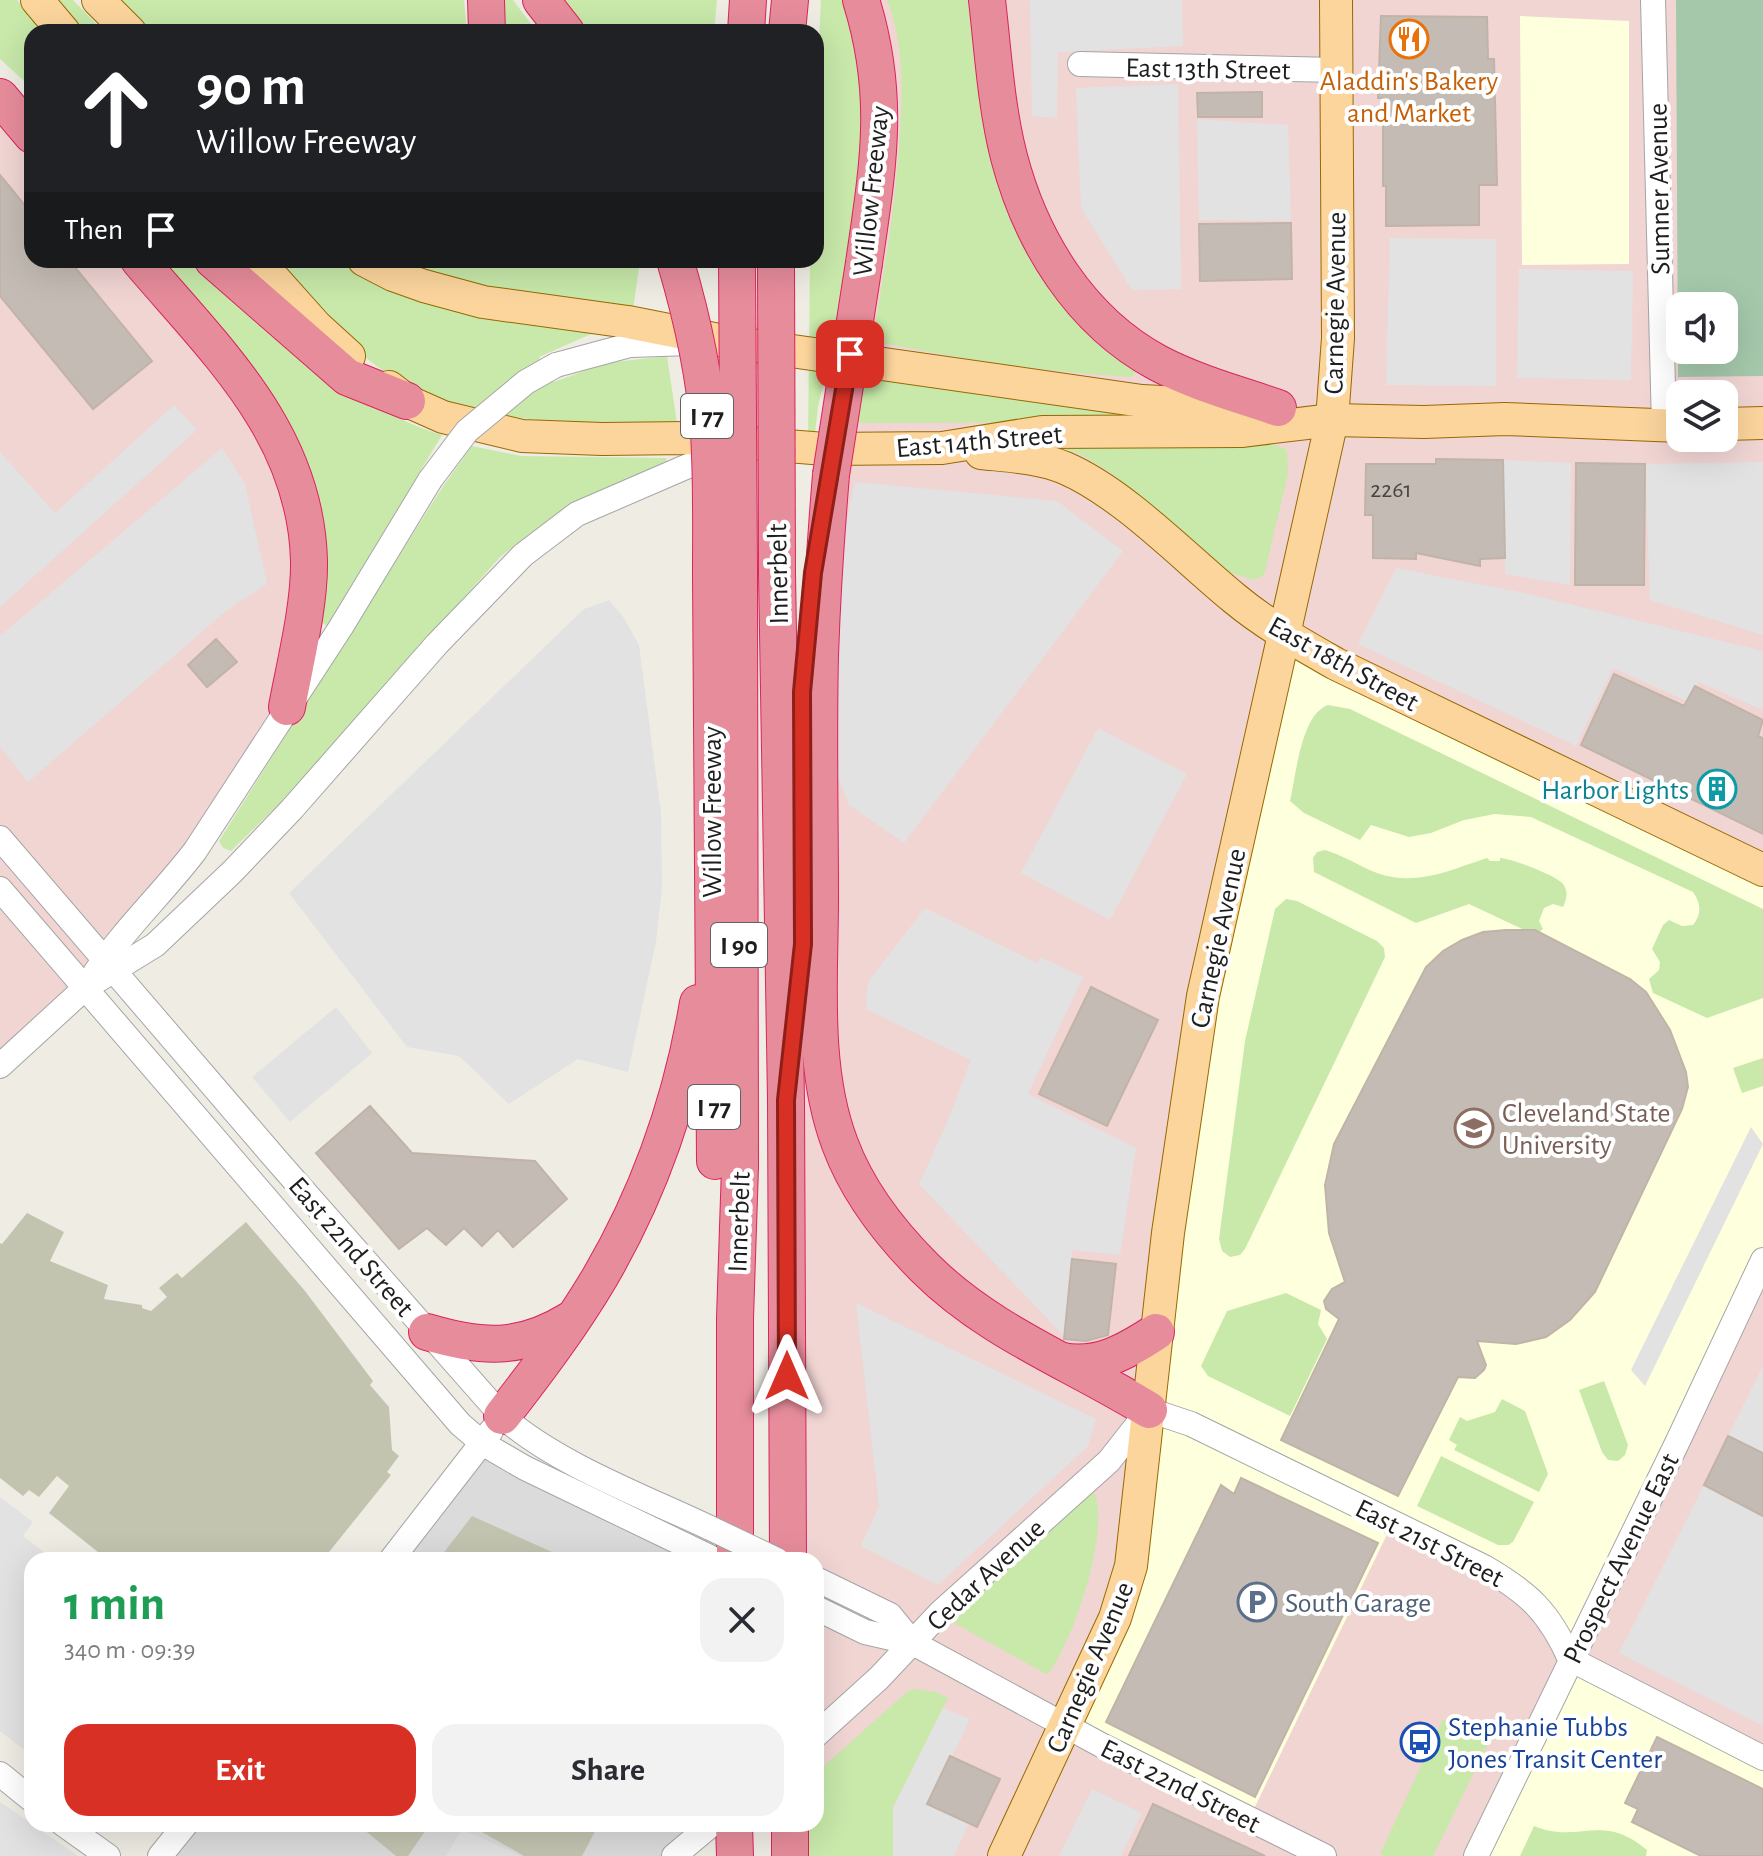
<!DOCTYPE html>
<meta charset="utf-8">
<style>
body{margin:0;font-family:"Alegreya Sans",sans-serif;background:#f2f2f3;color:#2b2b33;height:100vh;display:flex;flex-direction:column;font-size:30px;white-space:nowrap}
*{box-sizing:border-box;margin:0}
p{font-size:26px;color:#7c7c81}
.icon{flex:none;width:44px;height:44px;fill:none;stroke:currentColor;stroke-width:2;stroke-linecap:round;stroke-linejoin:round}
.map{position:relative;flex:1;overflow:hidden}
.drawer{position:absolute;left:24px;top:1552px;width:800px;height:280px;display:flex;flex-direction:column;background:#fff;border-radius:24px;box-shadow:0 8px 32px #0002}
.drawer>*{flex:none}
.hud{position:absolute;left:24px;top:24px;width:800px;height:244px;border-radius:24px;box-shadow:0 8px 32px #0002;background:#202124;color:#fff;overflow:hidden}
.tools{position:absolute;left:1666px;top:292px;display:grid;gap:16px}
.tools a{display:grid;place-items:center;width:72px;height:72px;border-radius:16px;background:#fff;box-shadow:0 8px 32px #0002;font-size:40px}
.pin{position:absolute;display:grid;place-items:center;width:68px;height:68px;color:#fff;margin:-34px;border-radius:16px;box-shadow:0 4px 12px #0006}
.me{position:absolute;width:88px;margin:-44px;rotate:0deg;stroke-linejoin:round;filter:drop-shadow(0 0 6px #0008)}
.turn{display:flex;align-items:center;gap:28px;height:168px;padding:0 40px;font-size:36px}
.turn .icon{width:104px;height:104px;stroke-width:2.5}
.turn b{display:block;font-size:56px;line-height:68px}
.then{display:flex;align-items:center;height:76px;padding:0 40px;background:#0003;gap:16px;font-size:30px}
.round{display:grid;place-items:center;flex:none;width:84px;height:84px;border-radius:24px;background:#f2f2f3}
.overview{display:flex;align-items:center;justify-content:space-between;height:136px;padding:0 40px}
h1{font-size:48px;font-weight:600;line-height:60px;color:#1e9e55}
.cta{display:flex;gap:16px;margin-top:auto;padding:16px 40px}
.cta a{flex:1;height:92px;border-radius:24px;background:#d93025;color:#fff;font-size:32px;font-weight:600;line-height:92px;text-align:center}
.cta a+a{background:#f2f2f3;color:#2b2b33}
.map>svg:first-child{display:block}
.residential{fill:#dcdbdb}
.commercial{fill:#f0d5d3;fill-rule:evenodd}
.education{fill:#feffdd}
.construction{fill:#c3c4b0}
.grass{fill:#c8e9aa}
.cemetery{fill:#a5c8ab;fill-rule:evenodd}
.parking{fill:#e2e2e2}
.building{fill:#c4bcb4;stroke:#c1b3a7;stroke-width:2}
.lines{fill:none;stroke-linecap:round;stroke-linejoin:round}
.minor-casing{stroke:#a5a5a5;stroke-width:26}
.major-casing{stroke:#986900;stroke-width:34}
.highway-casing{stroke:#da245e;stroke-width:38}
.minor{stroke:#fff;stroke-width:24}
.major{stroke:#fcd59d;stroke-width:32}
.highway{stroke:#e78c9b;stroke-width:36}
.minor-bridge-casing{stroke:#a5a5a5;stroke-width:26;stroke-linecap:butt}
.highway-bridge-casing{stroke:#da245e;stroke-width:38;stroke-linecap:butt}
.minor-bridge{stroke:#fff;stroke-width:24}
.highway-bridge{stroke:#e78c9b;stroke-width:36}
.route-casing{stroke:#8d1f18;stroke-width:20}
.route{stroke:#d93025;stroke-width:14}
.labels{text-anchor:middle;stroke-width:8;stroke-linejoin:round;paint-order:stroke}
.number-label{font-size:24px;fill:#484644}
.shield{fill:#fff;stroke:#626262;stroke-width:2}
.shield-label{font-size:26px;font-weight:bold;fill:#1e1e1e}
.street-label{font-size:28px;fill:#1e1e1e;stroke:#fff}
.food-label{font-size:28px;fill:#c56008;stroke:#fff}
.culture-label{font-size:28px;fill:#0d838f;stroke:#fff;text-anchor:end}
.education-label{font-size:28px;fill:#785e54;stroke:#fff;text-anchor:start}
.service-label{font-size:28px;fill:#4e5e75;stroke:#fff;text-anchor:start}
.transit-label{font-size:28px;fill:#164399;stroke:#fff;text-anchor:start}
</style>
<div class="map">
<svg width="1763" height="1856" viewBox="0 0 1763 1856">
<rect width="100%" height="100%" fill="#efece4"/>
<g class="residential">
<polygon points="482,1443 716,1560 391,1560"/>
<polygon points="186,1824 711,1824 674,1856 160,1856"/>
</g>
<g class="commercial">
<path d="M861,0H1763V870L1356,675L1249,1818L1393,1521L1763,1260V1758L1476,1856H790L816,1824V1560H788L803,944ZM1680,306H1724V350H1680ZM1680,394H1724V438H1680Z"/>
<polygon points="0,97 32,135 32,260 139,260 295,479 287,707 216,820 0,1066"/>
</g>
<g class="education">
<polygon points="1520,16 1629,21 1629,264 1522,265"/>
<polygon points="1284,633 1763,870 1763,1260 1571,1659 1763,1758 1763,1856 1476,1856 1570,1659 1556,1627 1393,1522 1249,1819 1066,1726 1115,1618 1156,1332"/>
</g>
<g class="construction">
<polygon points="27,1213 64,1232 50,1261 108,1285 104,1299 142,1305 142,1308 151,1311 167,1297 159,1288 177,1273 182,1278 246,1222 305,1291 373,1381 370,1385 389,1407 392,1450 399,1456 387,1472 391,1475 329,1552 331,1560 108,1560 49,1513 69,1486 57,1476 39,1497 29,1490 23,1496 0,1478 0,1243 2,1244"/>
<polygon points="472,1516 570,1560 438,1560"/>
<polygon points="357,1824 430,1824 408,1856 396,1856"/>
<polygon points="468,1824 599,1824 582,1856 524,1856"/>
</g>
<g class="grass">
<polygon points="0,0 17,0 44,32 32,32 32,88 0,59"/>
<polygon points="50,0 73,0 104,32 77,32"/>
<polygon points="122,0 464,0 467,32 152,32"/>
<polygon points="496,0 513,0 537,32 496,32"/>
<polygon points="552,0 717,0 714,32 576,32"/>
<polygon points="821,0 848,0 872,142 841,307 818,407 814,442 808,442 810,260 816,260 816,108"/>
<path d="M887,0H978L1003,180L1141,369L1131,377C1042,372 959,359 872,341C883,280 893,220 898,158C902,106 907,50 887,0Z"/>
<path d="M150,260H188C222,290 258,319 294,347C340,383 385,418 442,435L327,626L315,618L316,530Z"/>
<path d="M271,260H339L367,276L591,334L539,357L554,382L606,363L667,356L677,423C574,423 456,429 370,361C333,332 303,295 271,260Z"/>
<polygon points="392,260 640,260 633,310 499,293"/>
<polygon points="863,378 1122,413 1118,422 855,423"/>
<polygon points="1254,443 1274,444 1287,450 1288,474 1264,575 1254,580 1231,573 1114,475 1080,454 1058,448"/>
<path d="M472,446L521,456L666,458L667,465C598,487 556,512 500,557L289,794L231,851L223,848L219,841L442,488Z"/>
<path d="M1328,705L1350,709L1763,909V998L1707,1018L1653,993L1649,979L1659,970L1660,962L1652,949L1663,925L1669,920L1682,926L1693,925C1702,914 1701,903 1693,892L1531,817L1495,814L1464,820L1431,833L1409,837L1371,825L1360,840L1304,813L1290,801C1296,776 1301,714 1328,705Z"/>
<path d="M1325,850C1343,855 1359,866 1377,873C1416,887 1450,870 1487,858L1490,861H1500V858C1513,859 1552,874 1561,882C1569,889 1567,899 1563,907L1553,904L1544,908L1539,921L1543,929L1535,935L1469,904L1416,923L1314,872L1313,858L1317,852Z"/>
<polygon points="1286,899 1297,901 1377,941 1384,948 1385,957 1245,1249 1240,1255 1230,1257 1222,1251 1219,1239 1245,1041 1275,909"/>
<polygon points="1763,1058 1763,1086 1742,1093 1733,1068"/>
<polygon points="1286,1293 1321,1310 1318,1324 1327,1339 1290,1416 1208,1376 1201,1366 1227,1311"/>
<polygon points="1604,1381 1628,1445 1625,1455 1618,1461 1608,1460 1602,1452 1579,1390"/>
<polygon points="1502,1399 1525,1411 1548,1474 1539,1492 1454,1450 1457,1445 1449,1440 1460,1417 1467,1421 1495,1412"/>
<polygon points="1441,1456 1534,1502 1513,1542 1508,1545 1498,1545 1417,1506"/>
<path d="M1091,1494H1095C1109,1536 1074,1637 1049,1673L1046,1674L947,1619Z"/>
<polygon points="915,1689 937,1692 948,1698 893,1807 893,1856 790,1856 790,1824 816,1824 816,1773 908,1691"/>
<polygon points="1443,1719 1489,1742 1433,1856 1385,1856 1380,1854"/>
<path d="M1534,1826C1580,1845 1601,1811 1647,1850L1646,1856H1520Z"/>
</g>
<path class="cemetery" d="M1676,0H1763V376L1678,377ZM1680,306H1724V350H1680Z"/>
<g class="parking">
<polygon points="1030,0 1182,0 1183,46 1058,52 1057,118 1032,116"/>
<polygon points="1178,84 1181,289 1132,290 1081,208 1076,88"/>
<polygon points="1197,119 1288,125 1291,221 1199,220"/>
<polygon points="1390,238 1496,239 1496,386 1386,385"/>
<polygon points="1519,269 1633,271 1631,380 1517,378"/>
<polygon points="174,405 197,430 0,607 0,452 55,513"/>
<polygon points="222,448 245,484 267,584 226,611 28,782 0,747 0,636"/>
<polygon points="1503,460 1571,463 1570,585 1505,574"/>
<polygon points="1763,462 1763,635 1650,600 1645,464"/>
<polygon points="855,482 1057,501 1123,551 904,843 849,805 833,765 835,575"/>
<polygon points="1396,568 1524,593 1763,651 1763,710 1698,682 1689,702 1613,668 1576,746 1358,644"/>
<polygon points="609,600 624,618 639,645 661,813 662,888 656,942 628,1072 578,1059 509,1104 459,1056 407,1047 289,893 584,609"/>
<polygon points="1098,728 1187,774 1110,920 1021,873"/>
<polygon points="925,908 1037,963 1040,957 1083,977 1028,1094 1136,1148 1120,1255 1072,1250 1064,1336 919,1184 946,1125 971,1060 866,1009 868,982"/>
<polygon points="336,1007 372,1053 290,1122 252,1077"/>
<polygon points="1751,1127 1763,1144 1645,1386 1631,1370"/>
<polygon points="856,1303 1096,1419 1088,1446 938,1585 861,1546 879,1506"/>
<polygon points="1763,1366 1763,1453 1728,1436"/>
<polygon points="1704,1485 1763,1516 1763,1726 1619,1653"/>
<polygon points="0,1497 33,1522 23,1536 54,1560 32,1560 32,1756 0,1731"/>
<polygon points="943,1708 970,1719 934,1795 972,1817 954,1856 893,1856 893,1808"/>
<polygon points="1092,1789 1142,1813 1121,1856 1059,1856"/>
<polygon points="0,1802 78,1856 0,1856"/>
<polygon points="462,1829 520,1856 446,1856"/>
</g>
<g class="building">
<polygon points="1381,16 1487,17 1488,59 1494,59 1497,185 1479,185 1479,225 1386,226 1386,186 1383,186 1383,98 1378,98"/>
<polygon points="1262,92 1262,117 1198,117 1197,93"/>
<polygon points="0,175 32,214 32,260 69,260 152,361 93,409 0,296"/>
<polygon points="1291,223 1292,279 1200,281 1199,224"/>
<polygon points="1436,459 1503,460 1505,558 1480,559 1480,566 1416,553 1416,559 1373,558 1373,515 1365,515 1366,464 1436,464"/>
<polygon points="1576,463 1645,464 1644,585 1575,585"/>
<polygon points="216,639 237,662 207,687 188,665"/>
<polygon points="1614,674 1684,706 1695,686 1763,720 1758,736 1763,738 1763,834 1581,745"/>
<polygon points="1506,930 1535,930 1630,979 1646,992 1670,1030 1686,1072 1688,1087 1682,1109 1595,1292 1570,1320 1546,1337 1516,1344 1477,1341 1486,1365 1484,1370 1475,1378 1458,1377 1398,1496 1281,1440 1339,1319 1326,1309 1324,1301 1332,1289 1345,1282 1329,1233 1325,1185 1334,1144 1426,967 1443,951 1462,940 1483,932"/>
<polygon points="1091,987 1158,1020 1107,1126 1039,1094"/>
<polygon points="370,1106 412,1153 535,1161 567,1199 513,1247 498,1230 482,1246 464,1228 446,1245 427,1228 399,1249 316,1153"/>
<polygon points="1072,1259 1116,1264 1108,1335 1086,1341 1064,1339"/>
<polygon points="1728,1436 1763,1453 1763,1516 1704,1485"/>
<polygon points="1241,1478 1378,1543 1255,1797 1106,1722 1221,1485 1234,1494"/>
<polygon points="1657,1737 1763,1789 1763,1856 1701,1856 1632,1822 1638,1809 1625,1803"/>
<polygon points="950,1756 1000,1779 977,1827 927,1804"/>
<polygon points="1153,1804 1265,1856 1129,1856"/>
</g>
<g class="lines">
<g class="minor-casing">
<g id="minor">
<polyline points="1653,0 1664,426"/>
<polyline points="1080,64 1336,70"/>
<polyline points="556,365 630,345 691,343"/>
<path d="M0,838L280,1164L502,1416C556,1464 645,1497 710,1528"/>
<polyline points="0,889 460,1424 482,1443 525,1468 716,1560"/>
<path d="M95,973C125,928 163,893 195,851L341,627L430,480"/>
<polyline points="0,1066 85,988 155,945 232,872 292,809 437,644 523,555 577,514 688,466 723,458"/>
<polyline points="391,1560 491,1431"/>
<polyline points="816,1579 890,1615 913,1643"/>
<polyline points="816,1608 865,1632 913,1643 1103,1746 1324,1856"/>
<path d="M816,1735L879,1678L940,1613L1109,1461L1149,1410L1191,1424L1484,1567C1529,1593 1549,1612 1570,1659L1763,1758"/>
<polyline points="0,1774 32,1800"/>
<polyline points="63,1824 108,1856"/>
<polyline points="160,1856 186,1824"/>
<polyline points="674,1856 712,1824"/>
<polyline points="1476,1856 1677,1443 1763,1260"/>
</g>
</g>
<g class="major-casing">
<g id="major">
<polyline points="37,0 64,32"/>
<polyline points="98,0 130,32"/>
<polyline points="257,260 316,326 349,356"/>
<polyline points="364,260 393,275 424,286 483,302 628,322 729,342 1142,401 1257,407"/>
<polyline points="389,387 407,401 443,417 522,436 602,439 687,438 825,449 942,448 1042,432 1241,431 1332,420 1424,422 1505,419 1680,426"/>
<polyline points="1724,424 1763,423"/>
<path d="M981,453C1009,456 1039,457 1065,468C1123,493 1184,557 1234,598C1265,624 1301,644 1336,664L1763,870"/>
<polyline points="1004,1856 1115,1618 1131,1566 1168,1233 1203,996 1332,420 1338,338 1336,0"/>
</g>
</g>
<g class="highway-casing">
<g id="highway">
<polyline points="486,0 487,32"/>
<polyline points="541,0 566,32"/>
<path d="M861,0C891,96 878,166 864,263"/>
<path d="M987,0C993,52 996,106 1009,157C1031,241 1080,321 1158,363C1196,383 1238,394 1278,408"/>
<polyline points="746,32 748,0"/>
<polyline points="787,32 790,0"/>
<polyline points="0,97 32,135"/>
<path d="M139,260C216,351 306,433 309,561C310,604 295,664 287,707"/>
<polyline points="213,260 347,377 407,401"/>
<path d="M831,475C826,535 822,595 820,656C818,737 820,818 820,898C820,978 811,1068 840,1144C857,1190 891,1234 925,1268C989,1332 1073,1363 1149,1410"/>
<polyline points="777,574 786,1100 788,1560"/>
<polyline points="711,575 715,1161"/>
<path d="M427,1332C481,1348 520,1351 570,1320"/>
<path d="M1062,1361C1098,1368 1127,1351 1156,1332"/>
<path d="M502,1416C537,1371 571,1326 600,1277C649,1193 682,1098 698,1003"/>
<polyline points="735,1560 735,1318 740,1167 739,573"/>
<polyline points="734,1824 735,1856"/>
<polyline points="790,1824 790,1856"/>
</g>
</g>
<use href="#minor" class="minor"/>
<use href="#major" class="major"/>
<use href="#highway" class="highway"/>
<g class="minor-bridge-casing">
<g id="minor-bridge">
<polyline points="430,480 467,431 526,382 556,365"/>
<polyline points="710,1528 777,1560"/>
</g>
</g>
<g class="highway-bridge-casing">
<g id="highway-bridge">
<path d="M675,260C692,317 705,375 709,434C712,481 711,528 711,575"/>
<polyline points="737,260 739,573"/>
<polyline points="776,260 777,574"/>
<polyline points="831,475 864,263"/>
</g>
</g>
<use href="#minor-bridge" class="minor-bridge"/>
<use href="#highway-bridge" class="highway-bridge"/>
</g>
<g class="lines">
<g class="route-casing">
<polyline id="route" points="787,1376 786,1100 803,944 802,692 813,573 850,354"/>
</g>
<use href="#route" class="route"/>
</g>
<defs>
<g id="restaurant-ring" transform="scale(2)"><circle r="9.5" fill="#fff" stroke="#e8710a" stroke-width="1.5"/><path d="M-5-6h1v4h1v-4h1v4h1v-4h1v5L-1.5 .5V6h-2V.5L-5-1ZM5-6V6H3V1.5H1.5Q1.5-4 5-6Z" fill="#e8710a"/></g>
<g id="building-ring" transform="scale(2)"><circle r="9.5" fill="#fff" stroke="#0f9aa8" stroke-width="1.5"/><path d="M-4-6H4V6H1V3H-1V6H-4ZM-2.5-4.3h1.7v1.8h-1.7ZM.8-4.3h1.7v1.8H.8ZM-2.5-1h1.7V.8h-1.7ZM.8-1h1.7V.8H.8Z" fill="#0f9aa8"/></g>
<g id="university-ring" transform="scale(2)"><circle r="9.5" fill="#fff" stroke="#8d6e63" stroke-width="1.5"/><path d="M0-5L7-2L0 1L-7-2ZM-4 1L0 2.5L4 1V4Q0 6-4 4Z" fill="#8d6e63"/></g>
<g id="parking-ring" transform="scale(2)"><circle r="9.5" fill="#fff" stroke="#5c6f8a" stroke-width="1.5"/><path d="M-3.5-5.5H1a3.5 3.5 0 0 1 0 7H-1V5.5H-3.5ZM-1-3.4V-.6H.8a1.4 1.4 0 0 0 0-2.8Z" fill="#5c6f8a"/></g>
<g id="bus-ring" transform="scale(2)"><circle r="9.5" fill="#fff" stroke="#1a4fb4" stroke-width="1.5"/><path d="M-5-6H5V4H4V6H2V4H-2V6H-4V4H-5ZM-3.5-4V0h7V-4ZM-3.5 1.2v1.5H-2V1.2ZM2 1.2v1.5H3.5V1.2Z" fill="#1a4fb4"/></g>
</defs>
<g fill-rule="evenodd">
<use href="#restaurant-ring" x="1409" y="39"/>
<use href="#building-ring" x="1717" y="789"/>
<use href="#university-ring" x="1474" y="1128"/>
<use href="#parking-ring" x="1257" y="1602"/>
<use href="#bus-ring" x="1420" y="1742"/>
</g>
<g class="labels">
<g class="number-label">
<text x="1391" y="497">2261</text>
</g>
<g class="shield">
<rect x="681" y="394" width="52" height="44" rx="6"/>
<rect x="711" y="923" width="56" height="44" rx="6"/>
<rect x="688" y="1085" width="52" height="44" rx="6"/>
</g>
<g class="shield-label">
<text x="707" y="425">I 77</text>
<text x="739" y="954">I 90</text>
<text x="714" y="1116">I 77</text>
</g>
<g class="street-label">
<text transform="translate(1208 68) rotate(1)" y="10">East 13th Street</text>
<text transform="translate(1658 189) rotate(-91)" y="10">Sumner Avenue</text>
<text transform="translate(870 191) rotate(-84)" y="10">Willow Freeway</text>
<text transform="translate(1334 303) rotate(-89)" y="10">Carnegie Avenue</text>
<text transform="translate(979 440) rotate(-5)" y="10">East 14th Street</text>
<text transform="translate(777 574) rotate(-91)" y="10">Innerbelt</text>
<text transform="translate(1344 663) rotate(29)" y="10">East 18th Street</text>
<text transform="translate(711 812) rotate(-90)" y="10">Willow Freeway</text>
<text transform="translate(1217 938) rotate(-78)" y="10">Carnegie Avenue</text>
<text transform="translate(738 1222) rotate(-88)" y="10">Innerbelt</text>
<text transform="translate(352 1246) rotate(49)" y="10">East 22nd Street</text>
<text transform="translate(1430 1542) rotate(27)" y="10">East 21st Street</text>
<text transform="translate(1620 1558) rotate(-64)" y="10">Prospect Avenue East</text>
<text transform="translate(985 1574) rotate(-43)" y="10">Cedar Avenue</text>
<text transform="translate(1089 1667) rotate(-67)" y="10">Carnegie Avenue</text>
<text transform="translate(1181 1785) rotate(27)" y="10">East 22nd Street</text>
</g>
<g class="food-label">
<text x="1409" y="90">Aladdin's Bakery<tspan x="1409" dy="32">and Market</tspan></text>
</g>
<g class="culture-label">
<text x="1689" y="799">Harbor Lights</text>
</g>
<g class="education-label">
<text x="1502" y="1122">Cleveland State<tspan x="1502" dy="32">University</tspan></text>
</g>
<g class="service-label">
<text x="1285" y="1612">South Garage</text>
</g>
<g class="transit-label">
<text x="1448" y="1736">Stephanie Tubbs<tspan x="1448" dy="32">Jones Transit Center</tspan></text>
</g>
</g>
</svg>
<div class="tools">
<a><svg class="icon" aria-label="sound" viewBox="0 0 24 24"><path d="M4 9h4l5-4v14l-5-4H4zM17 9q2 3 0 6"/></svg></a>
<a><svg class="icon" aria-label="layers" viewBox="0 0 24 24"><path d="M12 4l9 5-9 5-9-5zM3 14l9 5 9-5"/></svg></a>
</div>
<div class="pin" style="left:850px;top:354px;background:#d93025"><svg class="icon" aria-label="arrive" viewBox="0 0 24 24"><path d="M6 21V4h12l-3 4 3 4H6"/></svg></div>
<svg class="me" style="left:787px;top:1376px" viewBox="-20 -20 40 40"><path d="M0-17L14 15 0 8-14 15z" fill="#d93025" stroke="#fff" stroke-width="4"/></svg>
<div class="hud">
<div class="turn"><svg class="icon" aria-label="ahead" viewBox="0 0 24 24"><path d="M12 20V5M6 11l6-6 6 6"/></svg><div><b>90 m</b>Willow Freeway</div></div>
<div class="then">Then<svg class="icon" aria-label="arrive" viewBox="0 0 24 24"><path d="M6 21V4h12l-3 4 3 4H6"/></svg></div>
</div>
<section class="drawer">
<div class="overview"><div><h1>1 min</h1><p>340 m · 09:39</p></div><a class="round"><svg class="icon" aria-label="close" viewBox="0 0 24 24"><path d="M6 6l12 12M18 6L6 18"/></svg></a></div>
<div class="cta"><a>Exit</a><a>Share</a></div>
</section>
</div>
